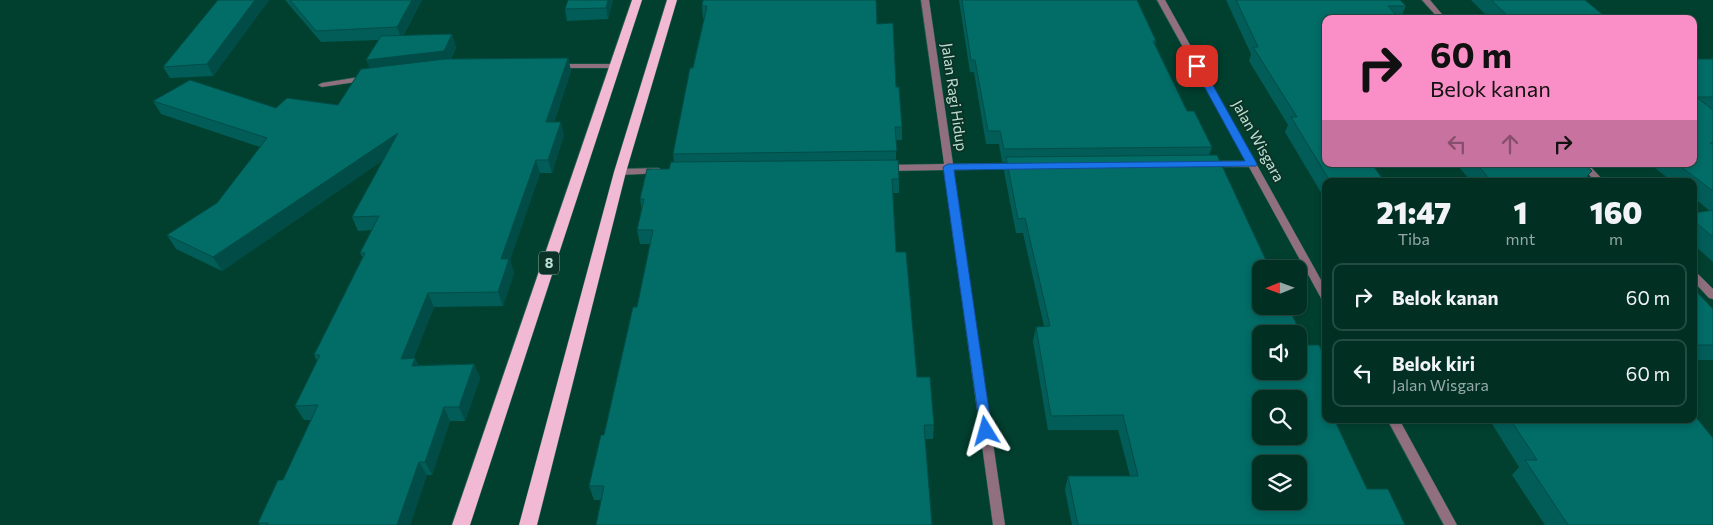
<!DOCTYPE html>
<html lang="id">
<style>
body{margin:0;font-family:Commissioner,sans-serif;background:#0f3c30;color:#f1f3f6;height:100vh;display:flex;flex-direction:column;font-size:19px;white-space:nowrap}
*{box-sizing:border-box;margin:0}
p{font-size:16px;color:#96a9a6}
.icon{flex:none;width:28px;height:28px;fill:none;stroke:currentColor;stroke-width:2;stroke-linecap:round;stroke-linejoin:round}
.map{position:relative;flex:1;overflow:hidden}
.drawer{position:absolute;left:1322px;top:178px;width:375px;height:245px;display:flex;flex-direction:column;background:#013023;border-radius:10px;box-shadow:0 2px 8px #0003,0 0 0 1px #234b41}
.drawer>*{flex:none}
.hud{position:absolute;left:1322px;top:15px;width:375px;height:152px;border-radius:10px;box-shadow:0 2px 8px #0003,0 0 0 1px #234b41;background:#fa8fc7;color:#111;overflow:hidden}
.needle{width:32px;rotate:269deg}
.fabs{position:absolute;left:1252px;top:260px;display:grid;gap:10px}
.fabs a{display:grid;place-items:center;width:55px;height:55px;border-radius:10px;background:#013023;box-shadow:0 2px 8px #0003,0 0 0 1px #234b41;font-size:25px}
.pin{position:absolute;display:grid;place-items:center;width:42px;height:42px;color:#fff;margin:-21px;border-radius:10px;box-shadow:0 2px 8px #0006}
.me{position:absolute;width:55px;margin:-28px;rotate:352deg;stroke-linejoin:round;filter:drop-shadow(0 0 4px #0008)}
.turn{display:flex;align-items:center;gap:18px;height:105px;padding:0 25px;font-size:22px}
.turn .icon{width:65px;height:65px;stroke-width:2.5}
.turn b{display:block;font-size:35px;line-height:42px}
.lanes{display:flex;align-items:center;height:48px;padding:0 25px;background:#0003;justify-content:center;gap:25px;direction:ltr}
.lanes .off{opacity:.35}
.eta{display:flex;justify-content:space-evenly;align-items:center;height:85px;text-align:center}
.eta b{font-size:30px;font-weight:800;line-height:35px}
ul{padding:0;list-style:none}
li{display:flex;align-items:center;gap:15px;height:68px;margin:0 10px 8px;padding:0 15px;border:2px solid #234b41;border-radius:10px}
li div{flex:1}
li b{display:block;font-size:19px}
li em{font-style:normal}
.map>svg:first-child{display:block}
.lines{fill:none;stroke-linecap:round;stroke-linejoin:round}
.service-casing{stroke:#235d4c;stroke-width:1}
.minor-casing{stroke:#235d4c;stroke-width:1}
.trunk-casing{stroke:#235d4c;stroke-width:1}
.service{fill:#90707f;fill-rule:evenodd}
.minor{fill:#90707f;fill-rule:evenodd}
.trunk{fill:#f2b9d4;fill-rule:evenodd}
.wall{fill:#025d58}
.shaded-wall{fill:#014c47}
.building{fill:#026c66;stroke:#014c47;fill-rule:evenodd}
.route{fill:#1a73e8;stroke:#114b97}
.labels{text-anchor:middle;stroke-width:4;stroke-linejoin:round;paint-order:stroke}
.shield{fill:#0c3327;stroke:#88ac9f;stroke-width:1}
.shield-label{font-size:14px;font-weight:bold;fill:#bde0d2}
.street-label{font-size:15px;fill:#bde0d2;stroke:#0c3327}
</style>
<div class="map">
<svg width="1713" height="525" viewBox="0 0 1713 525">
<rect width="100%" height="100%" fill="#01402f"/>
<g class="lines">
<g class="service-casing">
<g id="service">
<polygon points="554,64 615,64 619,66 615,68 557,68 553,66"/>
<polygon points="366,76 370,78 369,80 322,87 318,85 322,83"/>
</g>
</g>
<g class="minor-casing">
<g id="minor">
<polygon points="921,0 929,0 953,164 1016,163 1020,166 1016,169 953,170 1005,525 993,525 944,170 886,171 882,168 886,165 944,164"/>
<polygon points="1157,0 1165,0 1326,289 1326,302 1322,301 1321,298 1249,167 1208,167 1204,164 1208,161 1246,161"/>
<polygon points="1422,0 1430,0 1446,19 1439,19"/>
<polygon points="1579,164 1588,164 1604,181 1595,181"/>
<polygon points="659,168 663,171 662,173 620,175 616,172 620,169"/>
<polygon points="1694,273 1698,274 1713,289 1713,299 1709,298 1694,282"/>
<polygon points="1387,419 1399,419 1457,525 1444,525"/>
</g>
</g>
<g class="trunk-casing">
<g id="trunk">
<polygon points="632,0 642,0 470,525 452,525"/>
<polygon points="667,0 677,0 626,172 537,525 519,525 614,172"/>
</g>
</g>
<use href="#service" class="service"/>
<use href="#minor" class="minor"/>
<use href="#trunk" class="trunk"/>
</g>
<g class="wall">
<polygon points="218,0 269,0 213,76 170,78 163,67"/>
<polygon points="285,0 422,0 403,36 452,34 456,48 451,59 568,58 571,71 554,122 564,135 552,173 540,173 510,260 514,273 503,306 434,307 413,359 419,365 474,364 480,378 465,421 450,421 432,475 427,475 410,525 260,525 258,523 283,480 311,420 304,420 295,406 317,361 314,355 363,258 360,253 372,230 358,231 352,217 383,160 222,271 176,249 167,235 217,203 260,147 161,114 153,101 276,108 338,105 369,68 379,40 321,42"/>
<polygon points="568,0 613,0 608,19 567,21 565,9"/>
<polygon points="703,0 877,24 896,87 902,127 902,140 896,140 896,160 899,179 899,193 893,193 896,252 917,377 934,425 933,439 925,439 601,500 594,500 589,486 604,435 637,307 650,244 640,244 637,230 642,211 640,199 669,169 674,162 673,154 704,18 703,18 702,6"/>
<polygon points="959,0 1137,0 1156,41 1155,44 1187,111 1212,147 1209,155 1326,419 1367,489 1405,525 1072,525 1065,490 1068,476 1130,476 1118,430 1048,430 1033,341 1036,327 1044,326 1023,233 1016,233 1004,171 1005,162 1002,162 999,144 986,144 974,72 970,72"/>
<polygon points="1226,0 1400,0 1406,6 1400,19 1326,164 1585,164 1588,176 1592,181 1471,181 1457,165 1373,166 1384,181 1326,181 1326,201 1285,132 1288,125 1249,61 1251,54"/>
<polygon points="1471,0 1585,0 1608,19 1490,19"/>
<polygon points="1694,59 1713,59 1713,262 1694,245 1694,213 1710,211 1694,198 1694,181 1672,181 1655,168 1657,165 1656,164 1694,164"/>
<polygon points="1694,289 1713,309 1713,360 1694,360"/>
<polygon points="1489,419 1694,419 1713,525 1545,525 1512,475 1519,467"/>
</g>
<g class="shaded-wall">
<polygon points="255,0 269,0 213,76 207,64"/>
<polygon points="412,0 422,0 401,39 397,27"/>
<polygon points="608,0 613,0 608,19 606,8"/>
<polygon points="452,34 456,48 448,64 372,73 366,60"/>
<polygon points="568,58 571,71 549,135 546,122"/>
<polygon points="561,122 564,135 552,173 548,160"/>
<polygon points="398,133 403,146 222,271 213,257"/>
<polygon points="536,160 540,173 510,260 514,273 503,306 498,292 501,259"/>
<polygon points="428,293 434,307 408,373 401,359"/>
<polygon points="415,358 422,372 412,366"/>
<polygon points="474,364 480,378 465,421 459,407"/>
<polygon points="444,407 450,421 432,475 425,462"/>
<polygon points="419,462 427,475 410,525 397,525"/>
</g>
<g class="building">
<polygon points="218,0 255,0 207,64 163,67"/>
<polygon points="290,0 412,0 397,27 316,31"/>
<polygon points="568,0 608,0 606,8 565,9"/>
<polygon points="703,0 876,0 877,24 893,23 896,87 899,87 902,127 895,127 897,151 673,154 690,68 693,68 707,6 702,6"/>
<polygon points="962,0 1137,0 1156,41 1153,41 1187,111 1194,111 1212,147 1004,149 1000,131 988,131 975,60 971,60"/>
<polygon points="1236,0 1400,0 1406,6 1388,6 1400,19 1326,19 1326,164 1372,164 1384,181 1330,181 1291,117 1297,117 1253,47 1258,47"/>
<polygon points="1491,0 1585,0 1608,19 1511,19"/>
<polygon points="452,34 444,51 366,60 381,36"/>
<polygon points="568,58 546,122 561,122 548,160 536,160 501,259 509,259 498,292 428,293 401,359 415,358 412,366 474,364 459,407 444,407 425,462 419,462 397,525 267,525 268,523 258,523 278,480 283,480 318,405 295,406 320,355 314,355 365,253 360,253 379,216 352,217 398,133 213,257 167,235 217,203 267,138 153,101 190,80 276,108 287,98 338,105 361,69 445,59"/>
<polygon points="1694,59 1713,59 1713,97 1696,97 1713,110 1713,143 1710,143 1713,144 1713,191 1677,164 1694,164"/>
<path d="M1217,155L1270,269H1261V306H1288L1306,345H1319L1326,359V419H1334L1367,489H1388L1405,525H1078L1068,476H1138L1123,415L1051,416L1036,327L1050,326L1025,218L1018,219L1006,157ZM1261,334H1299V371H1261ZM1261,399H1299V436H1261ZM1261,464H1299V501H1261Z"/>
<polygon points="898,160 899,179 892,179 896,252 906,252 917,377 930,377 934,425 924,425 932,525 596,525 604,486 589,486 601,435 604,435 633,307 637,307 653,230 637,230 644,199 640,199 647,169 669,169 671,162"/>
<polygon points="1477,164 1585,164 1592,171 1587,176 1592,181 1491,181"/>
<polygon points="1713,210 1713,237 1694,221 1694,213"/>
<polygon points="1694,289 1713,309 1713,345 1694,345"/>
<polygon points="1694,415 1713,438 1713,525 1568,525 1525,460 1537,460 1510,419 1694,419"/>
</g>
<polygon class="route" points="1194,64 1202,66 1257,164 1256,166 954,170 992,431 990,435 981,435 943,167 948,164 1245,161 1193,66"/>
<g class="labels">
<rect class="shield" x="539" y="251.5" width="20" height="23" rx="4"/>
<g class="shield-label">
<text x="549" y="268">8</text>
</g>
<g class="street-label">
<text transform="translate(954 97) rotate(82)" y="5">Jalan Ragi Hidup</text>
<text transform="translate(1258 141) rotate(61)" y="5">Jalan Wisgara</text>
</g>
</g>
</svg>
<div class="fabs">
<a><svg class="needle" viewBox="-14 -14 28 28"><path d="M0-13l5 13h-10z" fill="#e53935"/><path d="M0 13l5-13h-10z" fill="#96a9a6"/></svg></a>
<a><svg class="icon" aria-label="sound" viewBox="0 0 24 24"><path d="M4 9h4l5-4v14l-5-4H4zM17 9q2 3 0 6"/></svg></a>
<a><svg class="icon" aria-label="search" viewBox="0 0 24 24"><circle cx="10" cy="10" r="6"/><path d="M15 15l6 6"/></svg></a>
<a><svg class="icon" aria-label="layers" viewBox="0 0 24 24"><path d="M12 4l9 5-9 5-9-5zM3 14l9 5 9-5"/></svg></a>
</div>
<div class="pin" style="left:1197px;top:66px;background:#d93025"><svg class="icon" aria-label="arrive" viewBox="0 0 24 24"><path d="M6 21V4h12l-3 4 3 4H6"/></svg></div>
<svg class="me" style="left:986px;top:431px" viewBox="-20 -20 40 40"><path d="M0-17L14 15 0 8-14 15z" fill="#1a73e8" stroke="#fff" stroke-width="4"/></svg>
<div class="hud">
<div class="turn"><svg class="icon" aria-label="right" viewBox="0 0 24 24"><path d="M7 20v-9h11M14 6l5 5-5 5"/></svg><div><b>60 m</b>Belok kanan</div></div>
<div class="lanes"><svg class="icon off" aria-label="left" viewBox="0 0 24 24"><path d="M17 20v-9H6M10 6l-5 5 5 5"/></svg><svg class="icon off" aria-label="ahead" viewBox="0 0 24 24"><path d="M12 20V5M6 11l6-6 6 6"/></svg><svg class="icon" aria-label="right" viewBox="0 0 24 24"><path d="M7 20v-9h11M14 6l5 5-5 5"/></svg></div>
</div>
<section class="drawer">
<div class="eta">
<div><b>21:47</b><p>Tiba</p></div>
<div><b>1</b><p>mnt</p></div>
<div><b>160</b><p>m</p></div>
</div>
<ul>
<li><svg class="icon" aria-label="right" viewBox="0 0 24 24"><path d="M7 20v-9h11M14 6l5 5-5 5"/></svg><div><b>Belok kanan</b></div><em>60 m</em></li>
<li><svg class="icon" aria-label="left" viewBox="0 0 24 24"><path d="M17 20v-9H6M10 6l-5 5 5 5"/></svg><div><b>Belok kiri</b><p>Jalan Wisgara</p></div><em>60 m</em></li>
</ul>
</section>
</div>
